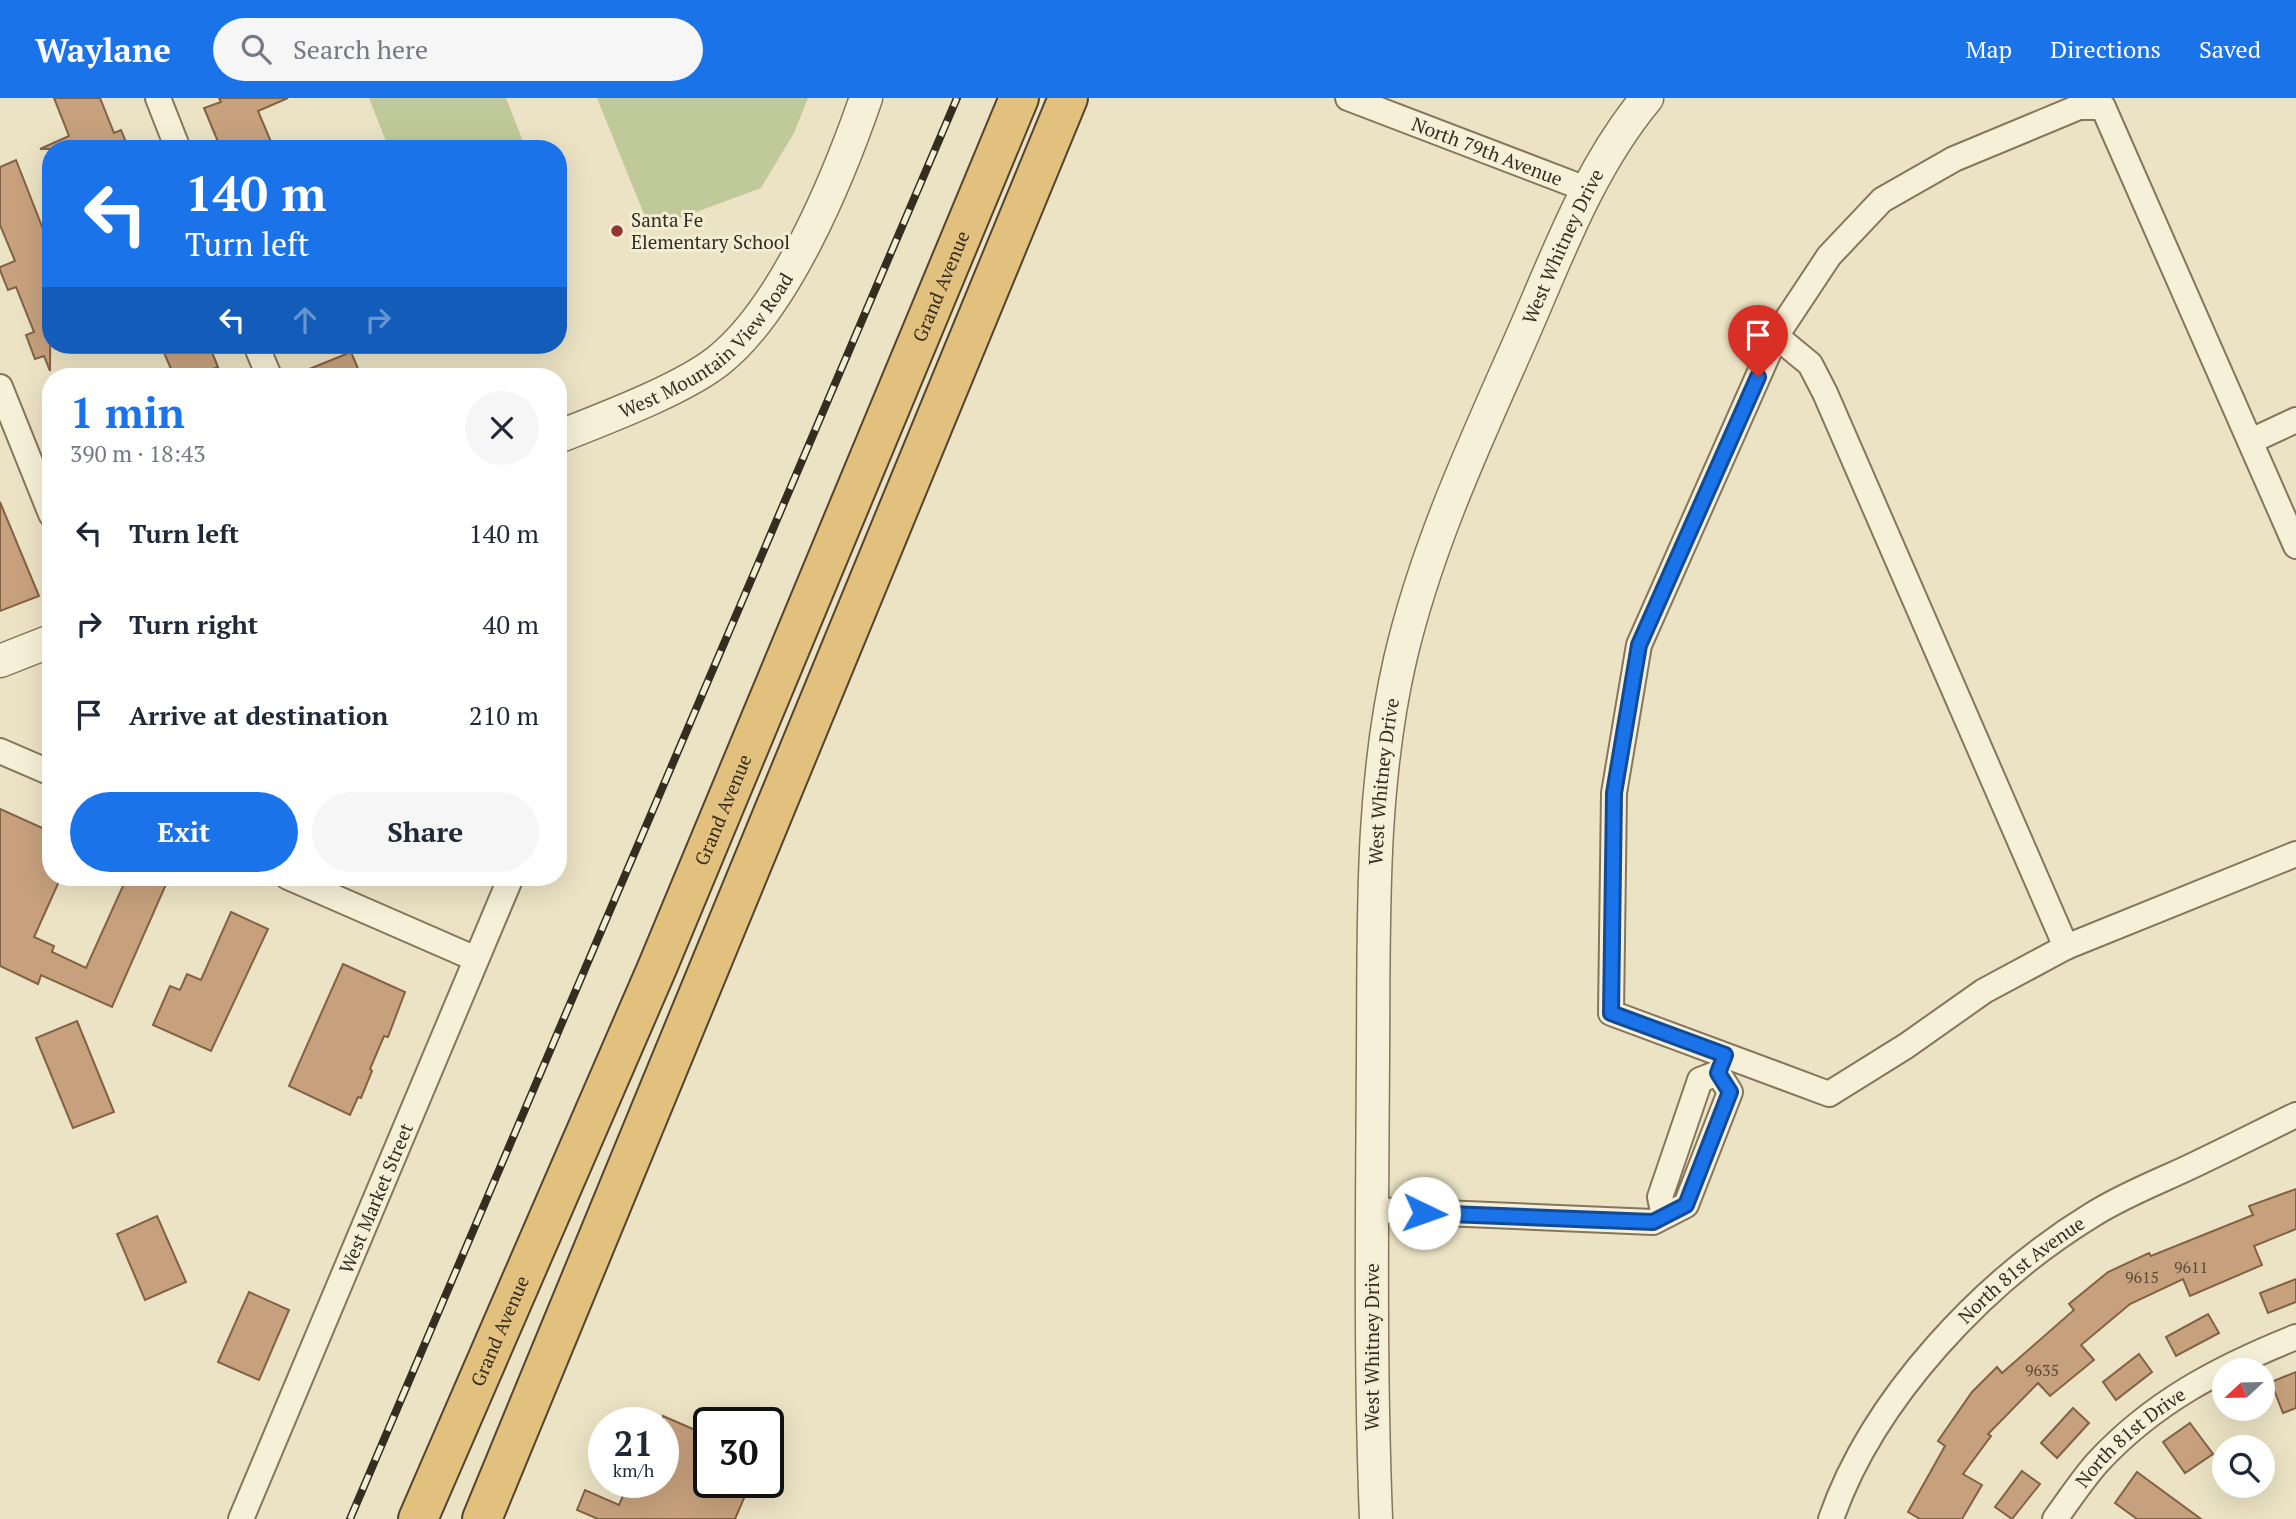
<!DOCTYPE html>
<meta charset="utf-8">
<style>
body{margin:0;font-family:"PT Serif",serif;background:#f6f6f7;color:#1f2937;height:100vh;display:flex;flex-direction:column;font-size:26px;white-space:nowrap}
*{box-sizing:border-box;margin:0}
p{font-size:23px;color:#747a83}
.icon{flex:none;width:38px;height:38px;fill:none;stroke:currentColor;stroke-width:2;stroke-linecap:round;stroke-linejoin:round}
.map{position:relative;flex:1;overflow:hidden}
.side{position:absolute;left:42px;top:270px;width:525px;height:518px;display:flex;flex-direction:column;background:#fff;border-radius:28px;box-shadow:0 7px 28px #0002}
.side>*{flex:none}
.top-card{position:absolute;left:42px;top:42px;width:525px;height:214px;border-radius:28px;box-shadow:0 7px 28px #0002;background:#1a73e8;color:#fff;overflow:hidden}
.needle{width:46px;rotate:248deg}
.buttons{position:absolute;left:2212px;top:1260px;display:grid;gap:14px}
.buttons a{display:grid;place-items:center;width:63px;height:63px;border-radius:50%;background:#fff;box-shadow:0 7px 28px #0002;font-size:35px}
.speed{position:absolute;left:588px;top:1309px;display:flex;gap:14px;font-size:35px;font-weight:700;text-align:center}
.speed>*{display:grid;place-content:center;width:91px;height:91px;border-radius:50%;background:#fff;box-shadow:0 7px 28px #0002;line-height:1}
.speed small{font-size:18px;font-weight:400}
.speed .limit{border:4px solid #111;border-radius:10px;background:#fff;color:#111}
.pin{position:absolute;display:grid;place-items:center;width:60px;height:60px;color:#fff;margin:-72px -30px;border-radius:50% 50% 50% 0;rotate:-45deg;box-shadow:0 0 7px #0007}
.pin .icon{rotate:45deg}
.me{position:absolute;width:77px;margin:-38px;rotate:93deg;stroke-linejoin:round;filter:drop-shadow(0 0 5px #0008)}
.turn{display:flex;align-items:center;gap:24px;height:147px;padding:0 28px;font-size:32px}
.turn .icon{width:91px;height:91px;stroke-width:2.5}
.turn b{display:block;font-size:49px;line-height:60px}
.lanes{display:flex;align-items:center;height:66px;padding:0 28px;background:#0003;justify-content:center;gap:35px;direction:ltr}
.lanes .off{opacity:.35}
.round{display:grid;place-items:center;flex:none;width:74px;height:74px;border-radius:37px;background:#f6f6f7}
.summary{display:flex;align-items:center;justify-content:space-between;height:119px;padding:0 28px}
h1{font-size:42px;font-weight:700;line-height:52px;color:#1a73e8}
.cta{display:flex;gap:14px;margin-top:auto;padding:14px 28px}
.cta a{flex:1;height:80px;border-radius:42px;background:#1a73e8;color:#fff;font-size:28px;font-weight:700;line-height:80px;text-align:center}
.cta a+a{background:#f6f6f7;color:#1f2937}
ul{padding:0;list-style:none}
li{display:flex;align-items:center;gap:21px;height:91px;padding:0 28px}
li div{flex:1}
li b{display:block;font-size:26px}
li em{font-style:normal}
header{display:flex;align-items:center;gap:42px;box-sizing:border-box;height:98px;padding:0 35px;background:#1a73e8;color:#fff}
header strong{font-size:33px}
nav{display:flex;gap:38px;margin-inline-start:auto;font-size:24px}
.search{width:490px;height:63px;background:#f6f6f7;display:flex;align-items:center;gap:18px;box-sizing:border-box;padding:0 24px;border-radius:38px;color:#747a83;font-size:26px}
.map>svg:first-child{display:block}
.green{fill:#c0c999}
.building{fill:#c7a17d;stroke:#836143;stroke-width:2}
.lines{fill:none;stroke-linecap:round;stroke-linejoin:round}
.minor-casing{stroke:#85755c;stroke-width:28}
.tertiary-casing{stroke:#85755c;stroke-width:35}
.trunk-casing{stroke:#534330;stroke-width:42}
.minor{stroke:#f7f0d8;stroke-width:24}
.tertiary{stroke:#f7f0d8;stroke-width:32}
.trunk{stroke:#e1c17d;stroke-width:38}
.rail-casing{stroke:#362c1f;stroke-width:8}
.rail{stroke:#f3edd4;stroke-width:5;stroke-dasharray:16;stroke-linecap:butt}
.route-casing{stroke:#114b97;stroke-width:18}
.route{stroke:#1a73e8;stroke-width:12}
.poi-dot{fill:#913630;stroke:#f3edd4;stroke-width:2.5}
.labels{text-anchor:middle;stroke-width:6;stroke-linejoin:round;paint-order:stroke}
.number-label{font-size:16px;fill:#5a4936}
.street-label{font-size:19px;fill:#362c1f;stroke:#f3edd4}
.poi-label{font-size:19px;fill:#362c1f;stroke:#f3edd4;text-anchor:start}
</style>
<header>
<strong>Waylane</strong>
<div class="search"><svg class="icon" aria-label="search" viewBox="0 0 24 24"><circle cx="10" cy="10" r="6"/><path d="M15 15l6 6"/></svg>Search here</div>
<nav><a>Map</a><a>Directions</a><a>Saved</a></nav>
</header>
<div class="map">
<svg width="2296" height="1421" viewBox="0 0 2296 1421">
<rect width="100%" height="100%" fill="#ece3c5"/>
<g class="green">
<polygon points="369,0 506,0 526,51 389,51"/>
<polygon points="597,0 808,0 794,35 761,90 650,131"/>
</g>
<g class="building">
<polygon points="54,0 100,0 114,35 121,32 129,51 40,51 69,38"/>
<polygon points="219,0 288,0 258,13 274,51 221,51 204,10 221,4"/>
<polygon points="16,62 43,131 46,129 51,141 50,273 44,258 35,261 26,237 34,234 16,189 8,192 0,172 0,169 15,163 0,127 0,69"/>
<polygon points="171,247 209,247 218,269 195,278 174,278 162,250"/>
<polygon points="351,254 361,278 292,278"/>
<polygon points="0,404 39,498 0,513"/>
<polygon points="0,711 51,734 51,779 61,779 34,839 54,848 52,854 86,870 127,779 155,779 167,784 112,909 41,877 38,886 0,868"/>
<polygon points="231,814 268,831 211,953 153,927 170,888 180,892 187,876 201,882"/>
<polygon points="343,866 405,894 388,939 384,938 370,971 372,973 361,1000 358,999 350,1017 289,988"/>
<polygon points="77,923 114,1014 73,1030 36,940"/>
<polygon points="2296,1091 2296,1131 2254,1148 2262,1167 2190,1198 2183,1181 2130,1206 2081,1247 2094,1262 2050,1298 2038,1285 1988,1336 1991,1338 1963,1376 1982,1387 1962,1421 1920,1421 1908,1414 1945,1348 1938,1343 1972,1294 1997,1269 2002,1275 2074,1212 2069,1206 2108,1174 2149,1155 2151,1158 2253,1117 2249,1108"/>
<polygon points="157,1118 186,1184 145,1202 117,1136"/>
<polygon points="2296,1181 2296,1204 2268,1215 2260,1195"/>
<polygon points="249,1194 289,1212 259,1282 218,1264"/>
<polygon points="2208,1216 2219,1235 2176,1258 2166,1239"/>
<polygon points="2139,1256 2152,1274 2116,1302 2103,1284"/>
<polygon points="2296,1274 2296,1310 2283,1315 2271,1284"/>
<polygon points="2073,1310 2089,1325 2057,1360 2041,1345"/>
<polygon points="663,1318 709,1338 709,1384 751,1384 735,1421 598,1421 577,1412 585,1392 619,1407 629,1384 663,1384"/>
<polygon points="2190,1325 2213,1356 2185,1375 2163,1344"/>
<polygon points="2022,1373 2040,1386 2012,1421 1995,1409"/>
<polygon points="2137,1374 2201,1421 2137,1421 2115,1405"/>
</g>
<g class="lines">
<g class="minor-casing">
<g id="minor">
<polyline points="158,0 178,51"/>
<path id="s1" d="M1348,0L1586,91"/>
<polyline points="1776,238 1810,266 1825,295 2066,849"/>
<polyline points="256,247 269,278"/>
<polyline points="0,289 51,416"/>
<polyline points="2251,343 2296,322"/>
<polyline points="2296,448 2103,9 2079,9 1954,61 1882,102 1829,158 1776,238 1639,547 1614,695 1611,915 1829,996 1906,948 1984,893 2066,849 2296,756"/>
<polyline points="0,653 51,675"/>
<polyline points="288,779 476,861"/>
<polyline points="1372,1112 1653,1124 1686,1107 1730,994 1718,975 1700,982 1660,1099 1664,1118"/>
<path id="s2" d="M241,1421L511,779"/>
<path id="s3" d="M1831,1421C1873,1300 1984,1183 2092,1117C2125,1096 2161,1083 2196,1066C2230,1050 2263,1033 2296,1017"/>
<path id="s4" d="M2055,1421C2069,1402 2082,1382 2097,1365C2153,1304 2221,1269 2296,1239"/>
</g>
</g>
<g class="tertiary-casing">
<g id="tertiary">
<path id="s5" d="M558,339C603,321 681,292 718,263C785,210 838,81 866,0"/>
<polyline points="0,563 51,543"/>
<path id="s6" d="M1376,1421C1370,1268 1372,1114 1373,961C1374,827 1370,693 1400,562C1426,450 1474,347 1520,243C1557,159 1588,71 1647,0"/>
</g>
</g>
<g class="trunk-casing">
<g id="trunk">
<path id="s7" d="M418,1421L657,870L1019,0"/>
<polyline points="482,1421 1068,0"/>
</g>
</g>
<use href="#minor" class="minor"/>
<use href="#tertiary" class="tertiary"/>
<use href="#trunk" class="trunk"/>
<g class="rail-casing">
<polyline id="rail" points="350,1421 957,0"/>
</g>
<use href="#rail" class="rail"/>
</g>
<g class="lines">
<g class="route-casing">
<polyline id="route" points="1424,1115 1653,1124 1686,1107 1730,994 1718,975 1725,957 1611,915 1614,695 1639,547 1758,279"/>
</g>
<use href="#route" class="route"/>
</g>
<circle class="poi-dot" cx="617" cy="133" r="7"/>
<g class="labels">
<g class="number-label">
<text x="2191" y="1175">9611</text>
<text x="2142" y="1185">9615</text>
<text x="2042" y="1278">9635</text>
</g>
<g class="street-label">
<text dy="7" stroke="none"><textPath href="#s1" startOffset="149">North 79th Avenue</textPath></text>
<text dy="7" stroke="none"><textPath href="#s6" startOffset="1306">West Whitney Drive</textPath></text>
<text dy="7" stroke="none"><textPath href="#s7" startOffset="1339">Grand Avenue</textPath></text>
<text dy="7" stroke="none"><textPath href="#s5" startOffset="178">West Mountain View Road</textPath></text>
<text dy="7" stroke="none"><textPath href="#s6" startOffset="738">West Whitney Drive</textPath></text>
<text dy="7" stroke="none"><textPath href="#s7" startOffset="772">Grand Avenue</textPath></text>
<text dy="7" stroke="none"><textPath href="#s2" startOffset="348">West Market Street</textPath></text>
<text dy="7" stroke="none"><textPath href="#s3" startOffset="318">North 81st Avenue</textPath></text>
<text dy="7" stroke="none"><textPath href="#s7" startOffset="205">Grand Avenue</textPath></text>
<text transform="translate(1372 1249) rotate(-90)" y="7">West Whitney Drive</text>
<text dy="7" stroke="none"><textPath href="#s4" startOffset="112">North 81st Drive</textPath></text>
</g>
<g class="poi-label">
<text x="631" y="129">Santa Fe<tspan x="631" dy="22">Elementary School</tspan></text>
</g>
</g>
</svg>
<div class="buttons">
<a><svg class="needle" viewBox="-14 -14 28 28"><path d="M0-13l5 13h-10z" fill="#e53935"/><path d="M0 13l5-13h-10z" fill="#747a83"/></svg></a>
<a><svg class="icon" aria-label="search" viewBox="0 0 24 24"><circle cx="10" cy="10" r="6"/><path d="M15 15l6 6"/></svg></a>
</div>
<div class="speed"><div>21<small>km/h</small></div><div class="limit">30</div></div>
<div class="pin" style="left:1758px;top:279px;background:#d93025"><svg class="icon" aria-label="arrive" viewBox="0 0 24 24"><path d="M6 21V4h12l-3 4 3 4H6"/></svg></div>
<svg class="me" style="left:1424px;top:1115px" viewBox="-20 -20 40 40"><circle r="19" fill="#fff"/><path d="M0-13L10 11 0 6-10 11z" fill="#1a73e8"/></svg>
<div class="top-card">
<div class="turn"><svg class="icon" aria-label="left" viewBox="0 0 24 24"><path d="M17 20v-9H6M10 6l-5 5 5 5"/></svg><div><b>140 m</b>Turn left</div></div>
<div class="lanes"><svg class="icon" aria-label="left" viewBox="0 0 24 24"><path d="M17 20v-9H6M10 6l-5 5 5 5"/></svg><svg class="icon off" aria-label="ahead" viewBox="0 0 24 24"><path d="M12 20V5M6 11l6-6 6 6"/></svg><svg class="icon off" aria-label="right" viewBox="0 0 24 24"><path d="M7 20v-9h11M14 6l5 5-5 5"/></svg></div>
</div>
<section class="side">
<div class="summary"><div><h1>1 min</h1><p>390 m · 18:43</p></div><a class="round"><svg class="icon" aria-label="close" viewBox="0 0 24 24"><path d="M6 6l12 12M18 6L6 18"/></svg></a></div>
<ul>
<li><svg class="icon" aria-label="left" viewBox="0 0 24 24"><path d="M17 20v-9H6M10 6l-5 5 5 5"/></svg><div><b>Turn left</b></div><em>140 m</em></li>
<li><svg class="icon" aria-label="right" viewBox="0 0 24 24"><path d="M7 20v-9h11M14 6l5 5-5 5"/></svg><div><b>Turn right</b></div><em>40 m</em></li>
<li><svg class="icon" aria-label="arrive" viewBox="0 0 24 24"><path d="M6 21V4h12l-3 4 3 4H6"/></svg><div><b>Arrive at destination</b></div><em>210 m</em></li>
</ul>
<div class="cta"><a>Exit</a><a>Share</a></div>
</section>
</div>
